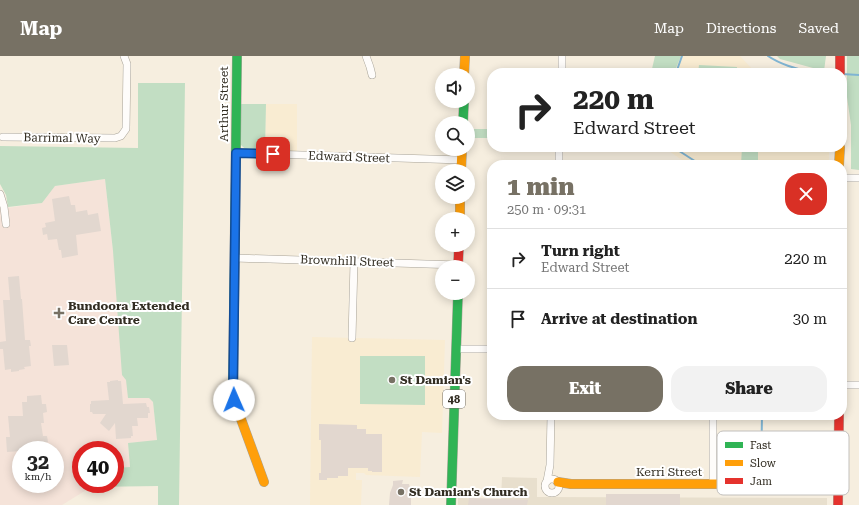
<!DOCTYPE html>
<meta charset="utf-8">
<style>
body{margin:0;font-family:"Roboto Serif",serif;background:#f2f2f2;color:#222;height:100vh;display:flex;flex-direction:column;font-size:15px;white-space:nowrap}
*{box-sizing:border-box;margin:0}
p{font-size:13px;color:#767676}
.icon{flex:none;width:22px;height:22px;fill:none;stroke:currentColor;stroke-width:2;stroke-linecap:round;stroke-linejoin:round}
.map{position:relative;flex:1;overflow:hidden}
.details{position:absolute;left:487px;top:104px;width:360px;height:260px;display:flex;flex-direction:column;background:#fff;border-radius:16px;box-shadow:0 2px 10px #0003}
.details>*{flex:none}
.guide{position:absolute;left:487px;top:12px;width:360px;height:84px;border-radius:16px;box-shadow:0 2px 10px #0003;background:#fff;color:#222;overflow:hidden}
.tools{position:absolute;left:435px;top:12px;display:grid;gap:8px}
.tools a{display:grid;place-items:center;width:40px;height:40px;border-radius:50%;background:#fff;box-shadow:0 2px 10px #0003;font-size:20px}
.speed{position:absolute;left:12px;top:385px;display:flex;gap:8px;font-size:20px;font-weight:700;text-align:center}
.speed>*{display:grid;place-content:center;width:52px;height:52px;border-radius:50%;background:#fff;box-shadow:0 2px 10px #0003;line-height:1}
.speed small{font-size:10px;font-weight:400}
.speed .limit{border:6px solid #d22;background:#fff;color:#111}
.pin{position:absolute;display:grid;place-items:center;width:34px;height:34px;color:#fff;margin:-17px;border-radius:8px;box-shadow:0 2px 6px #0006}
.me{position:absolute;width:44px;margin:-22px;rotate:359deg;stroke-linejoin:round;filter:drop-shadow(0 0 3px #0008)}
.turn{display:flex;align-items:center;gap:14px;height:84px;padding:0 20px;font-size:18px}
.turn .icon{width:52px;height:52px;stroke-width:2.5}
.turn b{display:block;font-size:28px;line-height:34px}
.round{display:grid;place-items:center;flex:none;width:42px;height:42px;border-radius:16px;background:#f2f2f2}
.headline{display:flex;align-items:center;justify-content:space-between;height:68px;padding:0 20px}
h1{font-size:24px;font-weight:800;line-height:30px;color:#777164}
.primary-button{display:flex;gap:8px;margin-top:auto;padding:8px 20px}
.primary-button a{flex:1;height:46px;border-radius:16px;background:#777164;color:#fff;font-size:16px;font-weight:800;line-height:46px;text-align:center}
.primary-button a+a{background:#f2f2f2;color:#222}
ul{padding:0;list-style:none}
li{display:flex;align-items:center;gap:12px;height:60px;padding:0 20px;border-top:1px solid #e0e0e0}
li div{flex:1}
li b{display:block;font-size:15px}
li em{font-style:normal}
header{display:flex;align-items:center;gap:24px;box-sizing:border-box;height:56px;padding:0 20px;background:#777164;color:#fff}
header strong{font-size:19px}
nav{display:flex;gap:22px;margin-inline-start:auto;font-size:14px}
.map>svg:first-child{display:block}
.commercial{fill:#e8dfcd}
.built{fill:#f9ecd2}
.medical{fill:#f5e3d9;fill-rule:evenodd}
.green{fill:#c2dec3}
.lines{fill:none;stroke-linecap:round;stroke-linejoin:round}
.stream{stroke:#80b5d3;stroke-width:2}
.building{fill:#e2d7cf}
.street-casing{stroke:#a8a398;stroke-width:8}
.fast-casing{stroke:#a8a398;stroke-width:10}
.slow-casing{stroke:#a8a398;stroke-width:10}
.jam-casing{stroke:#a8a398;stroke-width:10}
.street{stroke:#fefcfa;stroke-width:7}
.fast{stroke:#30b455;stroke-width:9}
.slow{stroke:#ff9f0a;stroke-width:9}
.jam{stroke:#e5322d;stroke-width:9}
.route-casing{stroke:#114b97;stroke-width:10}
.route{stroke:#1a73e8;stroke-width:7}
.poi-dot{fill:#777164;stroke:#fff;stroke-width:1.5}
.labels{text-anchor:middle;stroke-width:4;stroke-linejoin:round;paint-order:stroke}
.shield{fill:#fff;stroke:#706c64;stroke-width:1}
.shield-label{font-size:11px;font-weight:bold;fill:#322d22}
.street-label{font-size:12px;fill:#322d22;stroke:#fff}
.poi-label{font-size:12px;font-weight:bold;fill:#322d22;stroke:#fff;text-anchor:start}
.key{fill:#fff;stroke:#c2c0bd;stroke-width:1}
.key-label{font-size:11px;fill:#322d22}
</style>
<header>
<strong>Map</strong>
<nav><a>Map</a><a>Directions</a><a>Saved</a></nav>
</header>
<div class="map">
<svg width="859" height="449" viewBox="0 0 859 449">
<rect width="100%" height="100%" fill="#f6eedf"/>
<polygon class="commercial" points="502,421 537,422 537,441 827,442 827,449 458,449 458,442 501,443"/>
<g class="built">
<polygon points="676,0 740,0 752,13 757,17 671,17"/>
<polygon points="266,48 297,48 297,95 265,95"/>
<polygon points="663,91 829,91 829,109 682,109 682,104"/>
<polygon points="312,281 445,284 442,377 422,376 420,421 366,419 364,417 356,417 356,424 362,424 361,449 310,449"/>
</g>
<path class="medical" d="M105,123L113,195L149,342L153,346L157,385L128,387L130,411L115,412V394H81V428H96L62,449H0V153L42,147L55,130ZM21,394H55V428H21Z"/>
<g class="green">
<polygon points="655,0 681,0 674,17 651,17"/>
<polygon points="777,0 826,0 824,15 780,3"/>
<polygon points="847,0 859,0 859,114 851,113 851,69 847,41"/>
<polygon points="699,9 737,11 737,17 698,17"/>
<polygon points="138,27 185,27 179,449 158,449 158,430 91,431 96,428 115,428 115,412 130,411 128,387 157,384 153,346 149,342 128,342 126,324 122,319 113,195 105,123 55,130 42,147 8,151 6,139 0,128 0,90 138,92"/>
<path d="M241,48H266L265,95C255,95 248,97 241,89Z"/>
<rect x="474" y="73" width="18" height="9"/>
<polygon points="742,91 758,91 758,109 741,109"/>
<polygon points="360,300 425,300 425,349 360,348"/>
</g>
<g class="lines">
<g class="stream">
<path d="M768,0C781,9 798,13 813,17"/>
<polyline points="676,17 682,0"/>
<polyline points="842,18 859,19"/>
<polyline points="673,91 701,109"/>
<polyline points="761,419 762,359"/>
</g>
</g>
<g class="building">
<polygon points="69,140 71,149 75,149 76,156 87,154 88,159 98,157 101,175 76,179 78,199 62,202 61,194 59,194 57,183 48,184 47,178 43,179 42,172 46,171 45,167 55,165 52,143"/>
<polygon points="19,220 21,243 22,243 25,284 30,284 31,290 29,290 31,310 24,311 25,313 19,314 19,315 11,316 11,313 5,314 3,293 0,293 0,286 6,285 3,244 10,244 8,221"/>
<polygon points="52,289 67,289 69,309 54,310"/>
<polygon points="118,324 118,325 121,325 123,348 146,347 147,351 149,351 150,357 148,357 148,362 137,362 138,370 132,370 133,380 131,380 131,382 116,383 115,367 109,375 100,367 106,358 93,358 92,356 90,356 90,348 91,348 91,345 109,344 107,326 110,326 110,325"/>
<polygon points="41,339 42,348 46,348 47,356 43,357 44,367 41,367 43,380 47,380 48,386 44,387 44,394 21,394 21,395 7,396 6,381 10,381 8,360 23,360 22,346 27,346 27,340"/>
<polygon points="319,368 357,369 357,373 366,373 366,378 382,378 382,416 372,416 372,415 368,415 368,412 348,412 348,420 338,420 338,422 327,422 327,424 319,424 319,417 321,417 321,384 319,384"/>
<polygon points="403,424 402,428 409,428 411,435 411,449 389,449 390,437 393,429 393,425"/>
<rect x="606" y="438" width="74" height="11"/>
<polygon points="469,442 528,444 527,449 468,449"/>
</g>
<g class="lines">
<g class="street-casing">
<g id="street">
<polyline points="366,0 370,11 372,19"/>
<polyline points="562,17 562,0"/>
<polyline points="3,81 115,82 121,80 126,73 127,8 124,0"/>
<polyline points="236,97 462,104"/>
<polyline points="559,109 559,91"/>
<polyline points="842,122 859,122"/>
<polyline points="0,138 4,151 6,168"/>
<polyline points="235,202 458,209"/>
<polyline points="352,282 354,206"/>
<polyline points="456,293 492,293"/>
<polyline points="842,329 859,329"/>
<polyline points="713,359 713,428"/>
<circle cx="552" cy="430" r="7"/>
<polyline points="547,425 550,409 551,359"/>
</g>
</g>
<g class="fast-casing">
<g id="fast">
<polyline points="463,67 464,45"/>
<polyline points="233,335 237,0"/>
<polyline points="451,449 458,237"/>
</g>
</g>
<g class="slow-casing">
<g id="slow">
<polyline points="464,19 465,0"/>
<polyline points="839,109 840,91"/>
<polyline points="461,115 462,93"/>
<polyline points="460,141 460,163"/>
<polyline points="233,335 234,344 264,426"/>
<polyline points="558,426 571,428 838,428"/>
</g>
</g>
<g class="jam-casing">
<g id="jam">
<polyline points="840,0 840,17"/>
<polyline points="458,211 459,189"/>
<polyline points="838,449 839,359"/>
</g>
</g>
<use href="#street" class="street"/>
<use href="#fast" class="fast"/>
<use href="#slow" class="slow"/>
<use href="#jam" class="jam"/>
</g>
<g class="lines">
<g class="route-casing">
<polyline id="route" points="234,344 233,339 236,97 273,98"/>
</g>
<use href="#route" class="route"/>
</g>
<g class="poi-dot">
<path d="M57 251h4v4h4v4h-4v4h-4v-4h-4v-4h4z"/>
<circle cx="392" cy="324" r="4"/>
<circle cx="401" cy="436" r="4"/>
</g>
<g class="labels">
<rect class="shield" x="443" y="334" width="22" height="18" rx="3"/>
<g class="shield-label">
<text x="454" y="347">48</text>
</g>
<g class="street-label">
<text transform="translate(224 48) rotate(-90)" y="4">Arthur Street</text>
<text transform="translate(62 82) rotate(1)" y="4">Barrimal Way</text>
<text transform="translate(349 101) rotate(2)" y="4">Edward Street</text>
<text transform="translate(347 205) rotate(2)" y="4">Brownhill Street</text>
<text x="669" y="420">Kerri Street</text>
</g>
<g class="poi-label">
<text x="68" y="254">Bundoora Extended<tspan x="68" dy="14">Care Centre</tspan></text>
<text x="400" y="328">St Damian's</text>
<text x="409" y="440">St Damian's Church</text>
</g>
</g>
<rect x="717" y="375" width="132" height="64" rx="6" class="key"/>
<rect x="725" y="386" width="18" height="6" fill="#30b455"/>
<rect x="725" y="404" width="18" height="6" fill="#ff9f0a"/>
<rect x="725" y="422" width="18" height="6" fill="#e5322d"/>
<g class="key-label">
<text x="750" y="393">Fast</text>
<text x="750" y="411">Slow</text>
<text x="750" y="429">Jam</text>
</g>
</svg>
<div class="tools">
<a><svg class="icon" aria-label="sound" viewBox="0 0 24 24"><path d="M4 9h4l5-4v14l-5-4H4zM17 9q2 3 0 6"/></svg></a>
<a><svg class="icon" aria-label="search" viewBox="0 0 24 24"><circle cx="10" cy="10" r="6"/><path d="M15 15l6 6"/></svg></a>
<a><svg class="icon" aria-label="layers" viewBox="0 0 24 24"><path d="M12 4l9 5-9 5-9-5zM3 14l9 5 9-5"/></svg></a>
<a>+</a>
<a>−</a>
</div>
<div class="speed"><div>32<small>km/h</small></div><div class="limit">40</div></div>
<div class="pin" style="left:273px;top:98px;background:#d93025"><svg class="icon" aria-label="arrive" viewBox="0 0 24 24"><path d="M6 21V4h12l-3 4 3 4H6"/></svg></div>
<svg class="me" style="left:234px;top:344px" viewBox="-20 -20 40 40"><circle r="19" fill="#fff"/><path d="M0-13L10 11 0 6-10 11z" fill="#1a73e8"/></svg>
<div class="guide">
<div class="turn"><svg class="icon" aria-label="right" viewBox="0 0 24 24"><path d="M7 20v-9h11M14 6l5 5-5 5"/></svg><div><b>220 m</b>Edward Street</div></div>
</div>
<section class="details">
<div class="headline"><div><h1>1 min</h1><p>250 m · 09:31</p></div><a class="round" style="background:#d93025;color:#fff"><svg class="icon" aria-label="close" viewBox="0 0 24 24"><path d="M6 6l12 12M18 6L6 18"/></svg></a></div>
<ul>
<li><svg class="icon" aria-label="right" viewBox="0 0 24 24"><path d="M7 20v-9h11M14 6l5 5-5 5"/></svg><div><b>Turn right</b><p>Edward Street</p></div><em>220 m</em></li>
<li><svg class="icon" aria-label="arrive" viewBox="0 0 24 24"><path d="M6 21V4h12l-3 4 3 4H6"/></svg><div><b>Arrive at destination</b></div><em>30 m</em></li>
</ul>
<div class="primary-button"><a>Exit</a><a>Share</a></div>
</section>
</div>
